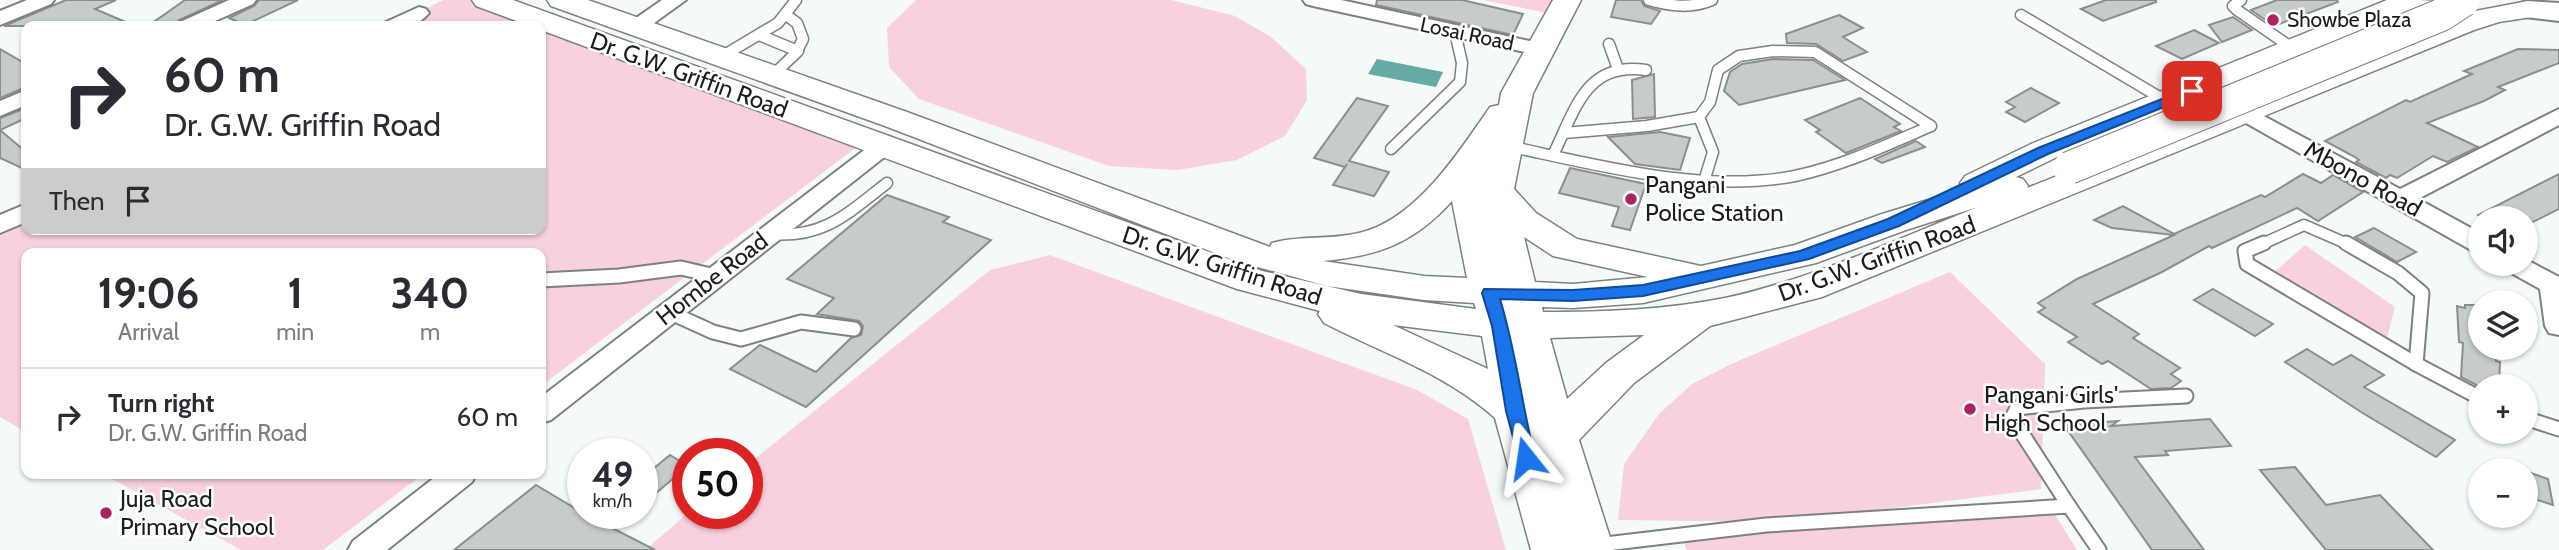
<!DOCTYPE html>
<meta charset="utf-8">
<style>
body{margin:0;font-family:Cabin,sans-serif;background:#f2f2f3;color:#2b2b33;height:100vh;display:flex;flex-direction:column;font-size:26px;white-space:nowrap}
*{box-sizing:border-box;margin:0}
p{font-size:23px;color:#7c7c81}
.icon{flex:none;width:38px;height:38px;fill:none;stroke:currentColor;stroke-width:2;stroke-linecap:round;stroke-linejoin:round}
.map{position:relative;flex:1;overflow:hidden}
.panel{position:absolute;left:21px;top:248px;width:525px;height:231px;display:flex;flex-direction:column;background:#fff;border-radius:14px;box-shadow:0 2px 5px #0004}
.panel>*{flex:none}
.top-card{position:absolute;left:21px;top:21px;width:525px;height:214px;border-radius:14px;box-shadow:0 2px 5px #0004;background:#fff;color:#2b2b33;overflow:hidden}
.controls{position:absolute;left:2468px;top:206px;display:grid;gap:14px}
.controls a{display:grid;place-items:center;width:70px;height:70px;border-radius:50%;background:#fff;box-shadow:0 2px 5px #0004;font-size:35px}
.speed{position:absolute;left:567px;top:438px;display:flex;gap:14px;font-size:35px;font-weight:700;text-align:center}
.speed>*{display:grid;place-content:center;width:91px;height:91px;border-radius:50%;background:#fff;box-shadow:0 2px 5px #0004;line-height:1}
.speed small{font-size:18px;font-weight:400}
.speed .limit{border:10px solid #d22;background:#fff;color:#111}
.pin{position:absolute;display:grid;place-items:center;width:60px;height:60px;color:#fff;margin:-30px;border-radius:14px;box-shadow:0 4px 10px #0006}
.me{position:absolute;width:77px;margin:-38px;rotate:345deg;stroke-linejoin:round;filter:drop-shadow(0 0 5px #0008)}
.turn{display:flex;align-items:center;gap:24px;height:147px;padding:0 28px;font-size:32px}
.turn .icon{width:91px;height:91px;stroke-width:2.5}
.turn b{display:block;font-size:49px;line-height:60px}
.then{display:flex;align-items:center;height:66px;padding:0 28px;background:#0003;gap:14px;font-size:26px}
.eta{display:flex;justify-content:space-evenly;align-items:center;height:119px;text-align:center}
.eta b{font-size:42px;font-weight:700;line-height:49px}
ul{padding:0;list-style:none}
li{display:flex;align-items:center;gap:21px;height:98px;padding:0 28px;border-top:2px solid #e1e1e2}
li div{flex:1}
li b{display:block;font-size:26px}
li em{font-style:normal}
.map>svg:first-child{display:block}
.green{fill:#f8d1dd}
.water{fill:#66a9a7}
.building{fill:#c6cccc;stroke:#898f8e;stroke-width:2}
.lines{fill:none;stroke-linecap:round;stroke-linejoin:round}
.lane-far1-casing{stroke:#7c8282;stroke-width:13}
.lane-casing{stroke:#7c8282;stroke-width:17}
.street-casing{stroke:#7c8282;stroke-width:4}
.secondary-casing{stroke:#7c8282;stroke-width:3}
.primary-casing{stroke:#7c8282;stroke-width:4}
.lane-far1{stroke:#fff;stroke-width:10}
.lane{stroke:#fff;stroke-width:13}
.street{fill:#fff;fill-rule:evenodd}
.secondary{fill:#fff;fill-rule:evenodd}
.primary{fill:#fff;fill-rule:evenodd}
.secondary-bridge-casing{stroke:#7c8282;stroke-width:34;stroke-linecap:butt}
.secondary-bridge{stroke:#fff;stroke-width:32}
.route{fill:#1a73e8;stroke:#114b97;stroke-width:2}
.poi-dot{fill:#ac2263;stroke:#fff;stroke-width:2.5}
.labels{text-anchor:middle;stroke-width:5;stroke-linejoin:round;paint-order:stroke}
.far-poi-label{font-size:21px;fill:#1b1e1e;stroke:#fff;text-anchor:start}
.far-street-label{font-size:21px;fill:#1b1e1e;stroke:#fff}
.street-label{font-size:24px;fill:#1b1e1e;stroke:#fff}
.poi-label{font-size:24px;fill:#1b1e1e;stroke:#fff;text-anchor:start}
</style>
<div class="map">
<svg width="2559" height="550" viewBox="0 0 2559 550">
<rect width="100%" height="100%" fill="#f4fafa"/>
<g class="green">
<polygon points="443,0 486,0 866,140 541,386 541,254 26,254 26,432 0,417 0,228 26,214 26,229 541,229 541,26 392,26"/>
<polygon points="916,0 1171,0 1235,16 1271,37 1306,69 1307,100 1285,136 1237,160 1177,170 1109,166 919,99 889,67 887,28"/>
<polygon points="1483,0 1567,0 1558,15"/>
<polygon points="2305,245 2395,307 2384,349 2269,277"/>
<polygon points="1050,255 1417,390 1468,419 1506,550 645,550 688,513 747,513 747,465 990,270"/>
<polygon points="1950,272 2045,364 2041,489 1785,522 1618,520 1624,464 1659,414 1692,384 1731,364"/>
<polygon points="103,474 423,474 323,550 241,550"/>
<polygon points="2054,513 2077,550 1687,550 1680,533"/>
</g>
<polygon class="water" points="1377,59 1443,72 1436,87 1368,74"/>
<g class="building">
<polygon points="66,0 116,0 95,9 135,26 4,26"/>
<polygon points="185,0 223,0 179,20 174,26 148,26"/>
<polygon points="259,0 298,0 245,25 229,18 254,6"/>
<polygon points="1377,0 1462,0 1523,14 1513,35 1376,5"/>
<polygon points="1616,0 1641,0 1644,6 1660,11 1651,24 1611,17"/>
<polygon points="2106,0 2156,0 2156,2 2103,21 2081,9"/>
<polygon points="2277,0 2337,0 2338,2 2274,26 2251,10"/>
<polygon points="1839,15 1863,28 1843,37 1867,52 1843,61 1816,44 1787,43 1786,34"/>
<polygon points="2233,17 2252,30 2222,42 2209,25"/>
<polygon points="2194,30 2219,43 2182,59 2156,46"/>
<polygon points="0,49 26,64 26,87 0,98"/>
<polygon points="2518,49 2559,50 2559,63 2498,87 2505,90 2484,101 2427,123 2478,147 2447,162 2433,156 2397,178 2390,175 2386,178 2356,162 2359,160 2355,157 2325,141 2406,100 2410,102 2472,74 2464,71"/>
<polygon points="1773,59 1813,60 1845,80 1739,105 1724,91 1730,72 1742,64"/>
<polygon points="1654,74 1655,117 1633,119 1632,80"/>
<polygon points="2031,88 2059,103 2025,122 2006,112 2015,107 2006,102"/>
<polygon points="1357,98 1388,106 1349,161 1389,172 1374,196 1333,185 1347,164 1345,167 1314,158"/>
<polygon points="1860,98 1900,124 1894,127 1901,131 1846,153 1816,132 1820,130 1805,120"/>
<polygon points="26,108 26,118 0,130 26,152 26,170 0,158 0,118"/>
<polygon points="1660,132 1690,138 1680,170 1635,164 1608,137"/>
<polygon points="1916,141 1925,147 1882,163 1875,159"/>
<polygon points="1570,168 1646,184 1630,230 1612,226 1619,207 1559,193"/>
<polygon points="2303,174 2321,183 2333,175 2363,192 2318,221 2297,208 2212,248 2209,246 2162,272 2093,304 2139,334 2133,338 2180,368 2171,374 2181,381 2171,388 2151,389 2108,361 2102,364 2068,342 2077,337 2038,312 2045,308 2038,303 2077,279 2174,235 2112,228 2094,220 2123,206 2174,234 2261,195 2265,197"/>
<polygon points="2559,174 2559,209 2525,226 2525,219 2484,219 2478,215"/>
<polygon points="887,195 949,217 943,222 991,240 806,407 730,369 760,345 816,372 851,338 861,335 863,326 859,321 817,314 834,298 787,279"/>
<polygon points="2374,228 2416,252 2397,262 2355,237"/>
<polygon points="2213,289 2273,324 2255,336 2194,300"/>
<polygon points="2465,305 2480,305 2480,348 2495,348 2496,361 2500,362 2499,387 2480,387 2461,377 2463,343 2459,342 2457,306 2465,308"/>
<polygon points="2307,349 2333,365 2351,355 2384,375 2364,387 2455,440 2436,457 2361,412 2285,362"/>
<polygon points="2210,419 2231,446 2165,451 2168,455 2135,457 2204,550 2152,550 2064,425 2118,421 2111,426"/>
<polygon points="670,455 688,466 642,505 642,478"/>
<polygon points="2295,467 2326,505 2380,495 2433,550 2326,550 2260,470"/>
<polygon points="2525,471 2548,479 2553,505 2525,496"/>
<polygon points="536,485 583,513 655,550 454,550"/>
</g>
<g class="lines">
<g class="lane-far1-casing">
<g id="lane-far1">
<path d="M1649,0C1670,6 1691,9 1712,0"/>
<polyline points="2241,0 2233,6 2237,10 2295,50"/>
<polyline points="2021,15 2166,101"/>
<polyline points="759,35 798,51"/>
<polyline points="1609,44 1618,69"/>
<polyline points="721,57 778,23 796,0"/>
<polyline points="773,75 796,53 803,39 797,23 786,15"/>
<polyline points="1564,133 1647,126 1699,117"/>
<path d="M1508,146C1597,165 1704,194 1795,176C1842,166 1887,145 1931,126L1815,52L1773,51L1739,56L1718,70L1710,102L1699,117L1713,152L1705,178"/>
<polyline points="1391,149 1460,82 1462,63 1455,32"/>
<path d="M1553,155C1575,111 1585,61 1646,70"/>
<path d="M769,234C823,239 847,214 887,183"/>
<polyline points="2260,245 2304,225 2350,245"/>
</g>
</g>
<g class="lane-casing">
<g id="lane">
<polyline points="2264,243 2245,251 2247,264 2416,364"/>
<polyline points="2346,243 2398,273 2422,293 2416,364"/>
<polyline points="541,280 619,276 681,268 715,276"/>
<polyline points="669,312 713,332 741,339 801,322 854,329"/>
<polyline points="2416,364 2480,398"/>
<polyline points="2525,418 2559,429"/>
<polyline points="2069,506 2012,418 2017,408 2084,401 2186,396"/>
<polyline points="1597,545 1766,525 2069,506 2099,550"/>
</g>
</g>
<g class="street-casing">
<g id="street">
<polygon points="27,0 54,0 51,4 0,25 0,11"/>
<polygon points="229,0 256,0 253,4 204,26 177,26 180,22"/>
<polygon points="662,0 686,0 643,31 629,31 626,27 629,23"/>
<polygon points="1303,0 1341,0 1539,43 1547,44 1550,49 1547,54 1539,55 1313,6 1306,4"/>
<path d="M419,7L426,9L429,13C417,28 400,27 383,26L386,22Z"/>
<polygon points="26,90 26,105 0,116 0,101"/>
<polygon points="2247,107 2400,189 2559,109 2559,125 2418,199 2480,233 2480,252 2471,250 2239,119 2236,114 2239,109"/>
<polygon points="884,139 892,141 896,146 892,151 551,420 541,423 541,397 876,141"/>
<polygon points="26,204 26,222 0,233 0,215"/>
<polygon points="2525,259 2559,277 2559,335 2549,333 2545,326 2540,289 2506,270 2502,264 2525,264"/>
<polygon points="439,474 476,474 472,482 387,550 348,550 353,541"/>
</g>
</g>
<g class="secondary-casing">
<path id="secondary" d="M472,0H513L1262,271L1361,294L1476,309L1474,303L1424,300L1327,286L1236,261L885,126L551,6L547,0H588L907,112L1270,247L1272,243C1300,235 1330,240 1359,233C1416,220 1459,152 1490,107L1499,105L1501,93L1553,0H1581L1533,93L1514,189L1536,213L1577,239L1701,266L1795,245L1882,214L1964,189L1960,183L1965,176L2031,144L2387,0H2422L2418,6L2393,20L2055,158L2016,177L2023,179L2028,186L2027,188L2465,13L2528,1L2538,4L2542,10L2538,16L2499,22L2474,30L1822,297L1710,326L1634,383L1579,440L1614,550H1531L1495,418C1445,373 1382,353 1324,323L1318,314L1320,311L1237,289L541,30V26H530L476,6ZM1452,201L1467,278L1424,276L1323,261C1379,256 1414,243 1452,201ZM1978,207C1895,240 1812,279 1725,298C1666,310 1604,312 1543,312L1542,307L1573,308L1643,303L1816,263L1906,230ZM1524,237L1553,256L1648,277L1573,284L1535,282ZM1393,325L1482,336L1488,369ZM1644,335L1606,363L1567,399L1550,338Z"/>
</g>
<g class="primary-casing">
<g id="primary">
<path d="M2407,0C2436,0 2464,0 2476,24L2472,30L2461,33L2450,30L2440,16L2411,6Z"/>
<polygon points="2528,1 2559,3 2559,21 2517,16 2513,10 2517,4"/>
</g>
</g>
<use href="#lane-far1" class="lane-far1"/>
<use href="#lane" class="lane"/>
<use href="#street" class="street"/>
<use href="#secondary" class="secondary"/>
<use href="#primary" class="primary"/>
<g class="secondary-bridge-casing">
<polyline id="secondary-bridge" points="2069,168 2441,15 2464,0"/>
</g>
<use href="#secondary-bridge" class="secondary-bridge"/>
</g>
<path class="route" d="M2192,87L2198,91L2196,94L2048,154L1899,226L1809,259L1643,296L1573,301L1500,299C1516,351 1522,405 1535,458L1532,463H1520L1506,411L1492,326L1482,293L1484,289L1573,290L1643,285L1800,251L1888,219L2038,148Z"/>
<g class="poi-dot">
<circle cx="2273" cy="20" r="7"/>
<circle cx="1631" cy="199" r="7"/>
<circle cx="1970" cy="409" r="7"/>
<circle cx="106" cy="513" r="7"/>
</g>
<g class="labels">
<g class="far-poi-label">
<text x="2287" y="27">Showbe Plaza</text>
</g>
<g class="far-street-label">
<text transform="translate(1467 34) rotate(12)" y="7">Losai Road</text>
</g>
<g class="street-label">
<text transform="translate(689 75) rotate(20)" y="8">Dr. G.W. Griffin Road</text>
<text transform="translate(2363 179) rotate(29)" y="8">Mbono Road</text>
<text transform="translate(1877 259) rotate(-20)" y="8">Dr. G.W. Griffin Road</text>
<text transform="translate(1222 266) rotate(18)" y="8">Dr. G.W. Griffin Road</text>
<text transform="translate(712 279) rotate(-38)" y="8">Hombe Road</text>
</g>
<g class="poi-label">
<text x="1645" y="193">Pangani<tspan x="1645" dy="28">Police Station</tspan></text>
<text x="1984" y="403">Pangani Girls'<tspan x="1984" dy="28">High School</tspan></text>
<text x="120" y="507">Juja Road<tspan x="120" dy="28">Primary School</tspan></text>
</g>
</g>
</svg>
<div class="controls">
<a><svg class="icon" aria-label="sound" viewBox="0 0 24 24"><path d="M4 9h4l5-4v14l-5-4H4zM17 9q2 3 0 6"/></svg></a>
<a><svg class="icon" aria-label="layers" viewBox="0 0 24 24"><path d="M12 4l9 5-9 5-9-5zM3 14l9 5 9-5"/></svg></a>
<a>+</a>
<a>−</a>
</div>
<div class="speed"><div>49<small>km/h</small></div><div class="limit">50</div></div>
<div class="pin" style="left:2192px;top:91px;background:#d93025"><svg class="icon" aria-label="arrive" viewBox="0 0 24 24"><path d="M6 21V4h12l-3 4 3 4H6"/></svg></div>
<svg class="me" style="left:1526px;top:458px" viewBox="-20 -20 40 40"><path d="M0-17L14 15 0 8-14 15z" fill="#1a73e8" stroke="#fff" stroke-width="4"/></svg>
<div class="top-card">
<div class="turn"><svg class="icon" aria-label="right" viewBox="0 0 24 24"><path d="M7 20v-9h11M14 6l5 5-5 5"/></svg><div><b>60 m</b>Dr. G.W. Griffin Road</div></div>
<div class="then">Then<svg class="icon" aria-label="arrive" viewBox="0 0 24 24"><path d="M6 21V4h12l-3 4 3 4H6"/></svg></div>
</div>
<section class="panel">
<div class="eta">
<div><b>19:06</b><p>Arrival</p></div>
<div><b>1</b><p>min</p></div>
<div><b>340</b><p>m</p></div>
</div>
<ul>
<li><svg class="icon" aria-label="right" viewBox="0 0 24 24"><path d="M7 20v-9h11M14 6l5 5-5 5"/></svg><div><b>Turn right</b><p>Dr. G.W. Griffin Road</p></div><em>60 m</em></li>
</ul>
</section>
</div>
